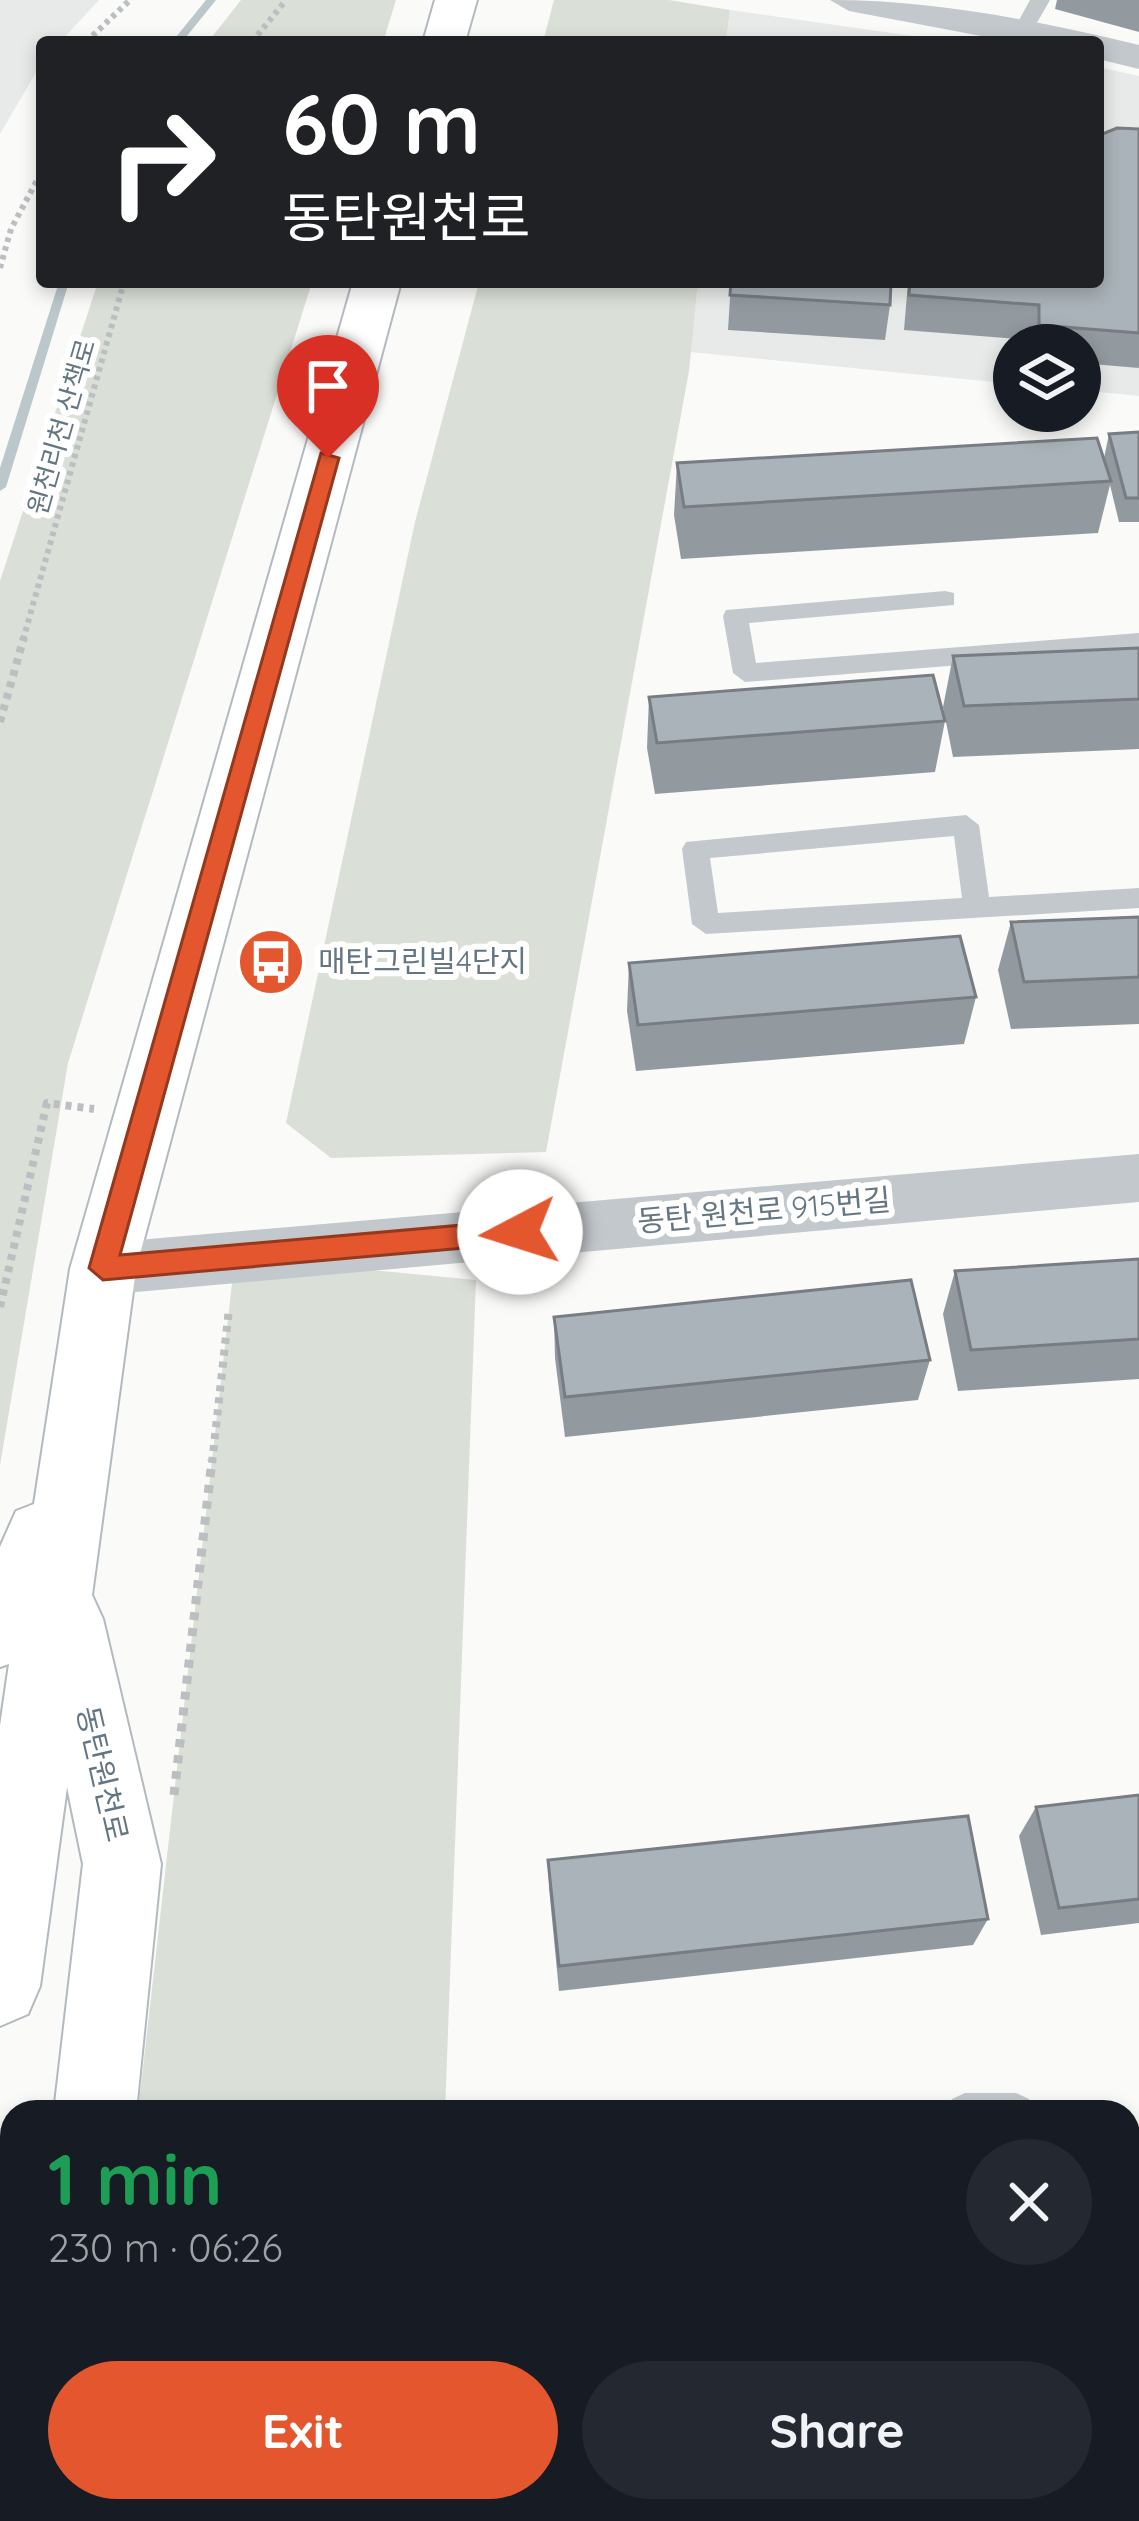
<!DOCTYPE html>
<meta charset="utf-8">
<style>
body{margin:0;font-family:Quicksand,"Noto Sans KR",sans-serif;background:#242831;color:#f1f3f6;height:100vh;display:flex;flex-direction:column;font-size:45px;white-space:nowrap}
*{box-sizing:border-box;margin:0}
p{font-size:39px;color:#9ea1a6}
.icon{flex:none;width:66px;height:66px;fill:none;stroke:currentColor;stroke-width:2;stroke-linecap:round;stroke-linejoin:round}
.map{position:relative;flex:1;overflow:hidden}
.drawer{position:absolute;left:0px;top:2100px;width:1140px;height:423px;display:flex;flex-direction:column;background:#171b24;border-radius:36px 36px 0 0;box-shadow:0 6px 18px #0003}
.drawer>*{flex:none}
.top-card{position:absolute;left:36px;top:36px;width:1068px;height:252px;border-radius:12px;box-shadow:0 6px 18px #0003;background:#202124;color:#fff;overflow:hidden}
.tools{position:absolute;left:993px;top:324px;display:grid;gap:24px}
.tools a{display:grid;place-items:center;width:108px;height:108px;border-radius:50%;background:#171b24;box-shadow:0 6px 18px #0003;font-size:60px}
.pin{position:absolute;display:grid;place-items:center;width:102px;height:102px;color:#fff;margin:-123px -51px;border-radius:50% 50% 50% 0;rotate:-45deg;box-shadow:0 0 12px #0007}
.pin .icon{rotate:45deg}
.me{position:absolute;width:132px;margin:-66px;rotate:265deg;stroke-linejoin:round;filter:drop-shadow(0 0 9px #0008)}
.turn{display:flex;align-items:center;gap:42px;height:252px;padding:0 48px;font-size:54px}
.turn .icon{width:156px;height:156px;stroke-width:2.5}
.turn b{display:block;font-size:84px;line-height:102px}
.round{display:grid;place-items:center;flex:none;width:126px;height:126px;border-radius:63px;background:#242831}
.head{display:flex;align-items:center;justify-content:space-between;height:204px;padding:0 48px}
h1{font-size:72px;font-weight:700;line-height:90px;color:#1e9e55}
.action{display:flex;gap:24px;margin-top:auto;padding:24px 48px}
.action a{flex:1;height:138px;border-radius:72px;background:#e4572e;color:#fff;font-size:48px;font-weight:700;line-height:138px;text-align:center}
.action a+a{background:#242831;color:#f1f3f6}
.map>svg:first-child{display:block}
.built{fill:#e8e9e9}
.green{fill:#dadfd7}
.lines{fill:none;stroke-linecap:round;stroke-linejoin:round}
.stream{fill:#bbc7cb;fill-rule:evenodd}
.secondary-casing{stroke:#b3babf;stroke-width:4}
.path-far2{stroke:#bbbfc2;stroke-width:6;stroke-dasharray:4.5 4.5;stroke-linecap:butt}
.path-far1{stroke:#bbbfc2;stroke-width:8;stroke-dasharray:6 6;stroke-linecap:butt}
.path{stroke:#bbbfc2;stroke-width:9;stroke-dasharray:8 8;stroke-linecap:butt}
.lane{fill:#c3c8cc;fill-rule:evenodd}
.street{fill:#c3c8cc;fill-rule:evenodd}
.secondary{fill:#fff;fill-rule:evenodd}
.wall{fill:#929a9f}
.building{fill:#aab3b9;stroke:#777d82;stroke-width:3}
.route{fill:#e4572e;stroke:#94391e;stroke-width:3}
.labels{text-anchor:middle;stroke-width:12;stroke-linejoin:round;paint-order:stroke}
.far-street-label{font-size:27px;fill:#657683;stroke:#fff}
.poi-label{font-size:30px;fill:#657683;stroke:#fff;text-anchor:start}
.street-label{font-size:30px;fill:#657683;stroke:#fff}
</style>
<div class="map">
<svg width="1139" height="2521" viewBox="0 0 1139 2521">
<rect width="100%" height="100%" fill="#fafaf8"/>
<g class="built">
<polygon points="0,0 99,0 60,42 42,42 42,62 0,134"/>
<polygon points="730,10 955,42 726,42"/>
<polygon points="1098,67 1139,76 1139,396 1080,390 1080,345 1014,345 1014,384 690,352 698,282 1098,282"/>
</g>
<g class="green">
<polygon points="241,0 396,0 383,42 208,42"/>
<polygon points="554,0 669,0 730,10 726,42 543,42"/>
<polygon points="98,282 312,282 68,1063 0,1465 0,581"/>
<polygon points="479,282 698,282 689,371 546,1152 331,1158 286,1123 415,522"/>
<polygon points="235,1257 476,1280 445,2112 138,2112"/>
<polygon points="93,2511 430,2511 430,2521 91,2521"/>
</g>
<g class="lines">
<g class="stream">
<polygon points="206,0 216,0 182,42 172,42"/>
<polygon points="59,282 69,282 6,487 0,491 0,468"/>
</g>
<g class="secondary-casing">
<g id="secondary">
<polygon points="435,0 477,0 465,42 423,42"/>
<polygon points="353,282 401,282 136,1269 92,1595 103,1619 161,1864 136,2112 54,2112 83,1864 67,1787 40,1986 28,2014 0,2026 0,1726 9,1664 0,1667 0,1547 16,1511 34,1504 70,1269"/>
<polygon points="12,2478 12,2511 86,2511 85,2521 0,2521 0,2502"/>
</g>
</g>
<g class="path-far2">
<polyline points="86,42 130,0"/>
<polyline points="252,42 286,0"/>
<polyline points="0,268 11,229 42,171"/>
<polyline points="23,640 124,282"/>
</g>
<g class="path-far1">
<polyline points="0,722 24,637"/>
<polyline points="0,1307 47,1103 94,1109"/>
<polyline points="212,1463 229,1309"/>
</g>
<polyline class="path" points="174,1795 212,1460"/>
<g class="lane">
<polygon points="1030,0 1050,0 1031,33 1017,33 1014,29"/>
<polygon points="945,591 954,593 954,605 749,623 756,663 1139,633 1139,651 745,682 733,673 723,616 726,610"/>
<path d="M966,815L979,825L989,897L1139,888V908L706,934L692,924L682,849L686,842ZM954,836L962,898L718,913L710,858Z"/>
<polygon points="965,2093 1016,2093 1029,2099 1035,2112 946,2112 952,2099"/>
<polygon points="1128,2308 1139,2313 1139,2356 1128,2351"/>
</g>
<g class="street">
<path d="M830,0C935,0 1039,21 1139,45V69L1098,59V42H1013L849,11Z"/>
<polygon points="1139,1154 1139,1202 103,1295 82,1287 73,1269 82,1251 103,1243"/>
</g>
<use href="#secondary" class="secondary"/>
</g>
<g class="wall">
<polygon points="1057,0 1139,0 1139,32 1055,9"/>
<polygon points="1139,129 1139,368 1080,363 1080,345 1032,345 1032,340 904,330 908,282 1098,282 1098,139"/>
<polygon points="731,282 890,305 885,340 728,330"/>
<polygon points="1139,432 1139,522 1119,522 1110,485 1098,533 681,559 674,515 677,463 1104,458 1109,434"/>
<polygon points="1139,648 1139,749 953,757 943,707 953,656"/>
<polygon points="649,697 945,721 935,772 655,794 647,748"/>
<polygon points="1139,917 1139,1024 1011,1029 998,970 1011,922"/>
<polygon points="629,963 976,997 964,1044 636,1071 627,1011"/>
<polygon points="1139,1259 1139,1379 958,1391 943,1314 955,1271"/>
<polygon points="554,1317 930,1360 918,1400 565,1437 555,1358"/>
<polygon points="1139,1795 1139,1923 1041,1935 1019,1836 1036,1807"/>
<polygon points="548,1860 988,1919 973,1945 559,1991 549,1888"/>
</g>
<g class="building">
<polygon points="1117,128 1139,129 1139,333 1039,325 1039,305 909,295 910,282 1098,282 1098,155 1101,155 1098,150 1098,139 1100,135"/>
<polygon points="731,282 891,282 890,305 730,295"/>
<polygon points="1139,432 1139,498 1126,498 1109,434"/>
<polygon points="1097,438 1111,481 684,507 677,463"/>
<polygon points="1139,648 1139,699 964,706 953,656"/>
<polygon points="933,675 945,721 657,743 649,697"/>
<polygon points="1139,917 1139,977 1024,982 1011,922"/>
<polygon points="960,936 976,997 638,1025 629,963"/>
<polygon points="1139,1259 1139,1339 971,1350 955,1271"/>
<polygon points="911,1280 930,1360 565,1397 554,1317"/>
<polygon points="1139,1795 1139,1899 1059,1908 1036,1807"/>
<polygon points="968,1816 988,1919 559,1966 548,1860"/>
<polygon points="556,2511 1113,2511 1114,2521 556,2521"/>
</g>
<polygon class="route" points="321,453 339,458 120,1255 520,1220 534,1232 520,1243 103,1280 89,1268"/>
<defs>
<g id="bus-disc" transform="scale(3.45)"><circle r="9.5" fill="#e4572e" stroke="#fff"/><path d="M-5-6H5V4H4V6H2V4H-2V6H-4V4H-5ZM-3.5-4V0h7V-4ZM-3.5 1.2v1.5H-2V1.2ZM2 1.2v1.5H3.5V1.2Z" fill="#fff"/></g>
</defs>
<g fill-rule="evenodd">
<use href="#bus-disc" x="271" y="962"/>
</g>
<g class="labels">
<g class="far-street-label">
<text transform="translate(62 427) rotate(-74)" y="9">원천리천 산책로</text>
</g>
<g class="poi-label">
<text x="318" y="972">매탄그린빌4단지</text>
</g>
<g class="street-label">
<text transform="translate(764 1211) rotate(-5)" y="10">동탄 원천로 915번길</text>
<text transform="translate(102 1774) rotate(77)" y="10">동탄원천로</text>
</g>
</g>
</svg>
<div class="tools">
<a><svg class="icon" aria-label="layers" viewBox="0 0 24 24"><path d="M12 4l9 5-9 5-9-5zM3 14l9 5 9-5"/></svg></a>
</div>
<div class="pin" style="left:328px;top:458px;background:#d93025"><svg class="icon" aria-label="arrive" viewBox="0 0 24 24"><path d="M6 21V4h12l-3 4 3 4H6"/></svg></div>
<svg class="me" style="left:520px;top:1232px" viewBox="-20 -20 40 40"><circle r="19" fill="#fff"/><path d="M0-13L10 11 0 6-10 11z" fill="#e4572e"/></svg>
<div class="top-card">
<div class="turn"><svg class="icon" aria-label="right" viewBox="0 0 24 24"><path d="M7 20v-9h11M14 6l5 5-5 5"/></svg><div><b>60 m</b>동탄원천로</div></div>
</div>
<section class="drawer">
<div class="head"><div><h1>1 min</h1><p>230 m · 06:26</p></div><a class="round"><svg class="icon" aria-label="close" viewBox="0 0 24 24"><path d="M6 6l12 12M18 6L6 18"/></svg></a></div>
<div class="action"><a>Exit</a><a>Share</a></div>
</section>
</div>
